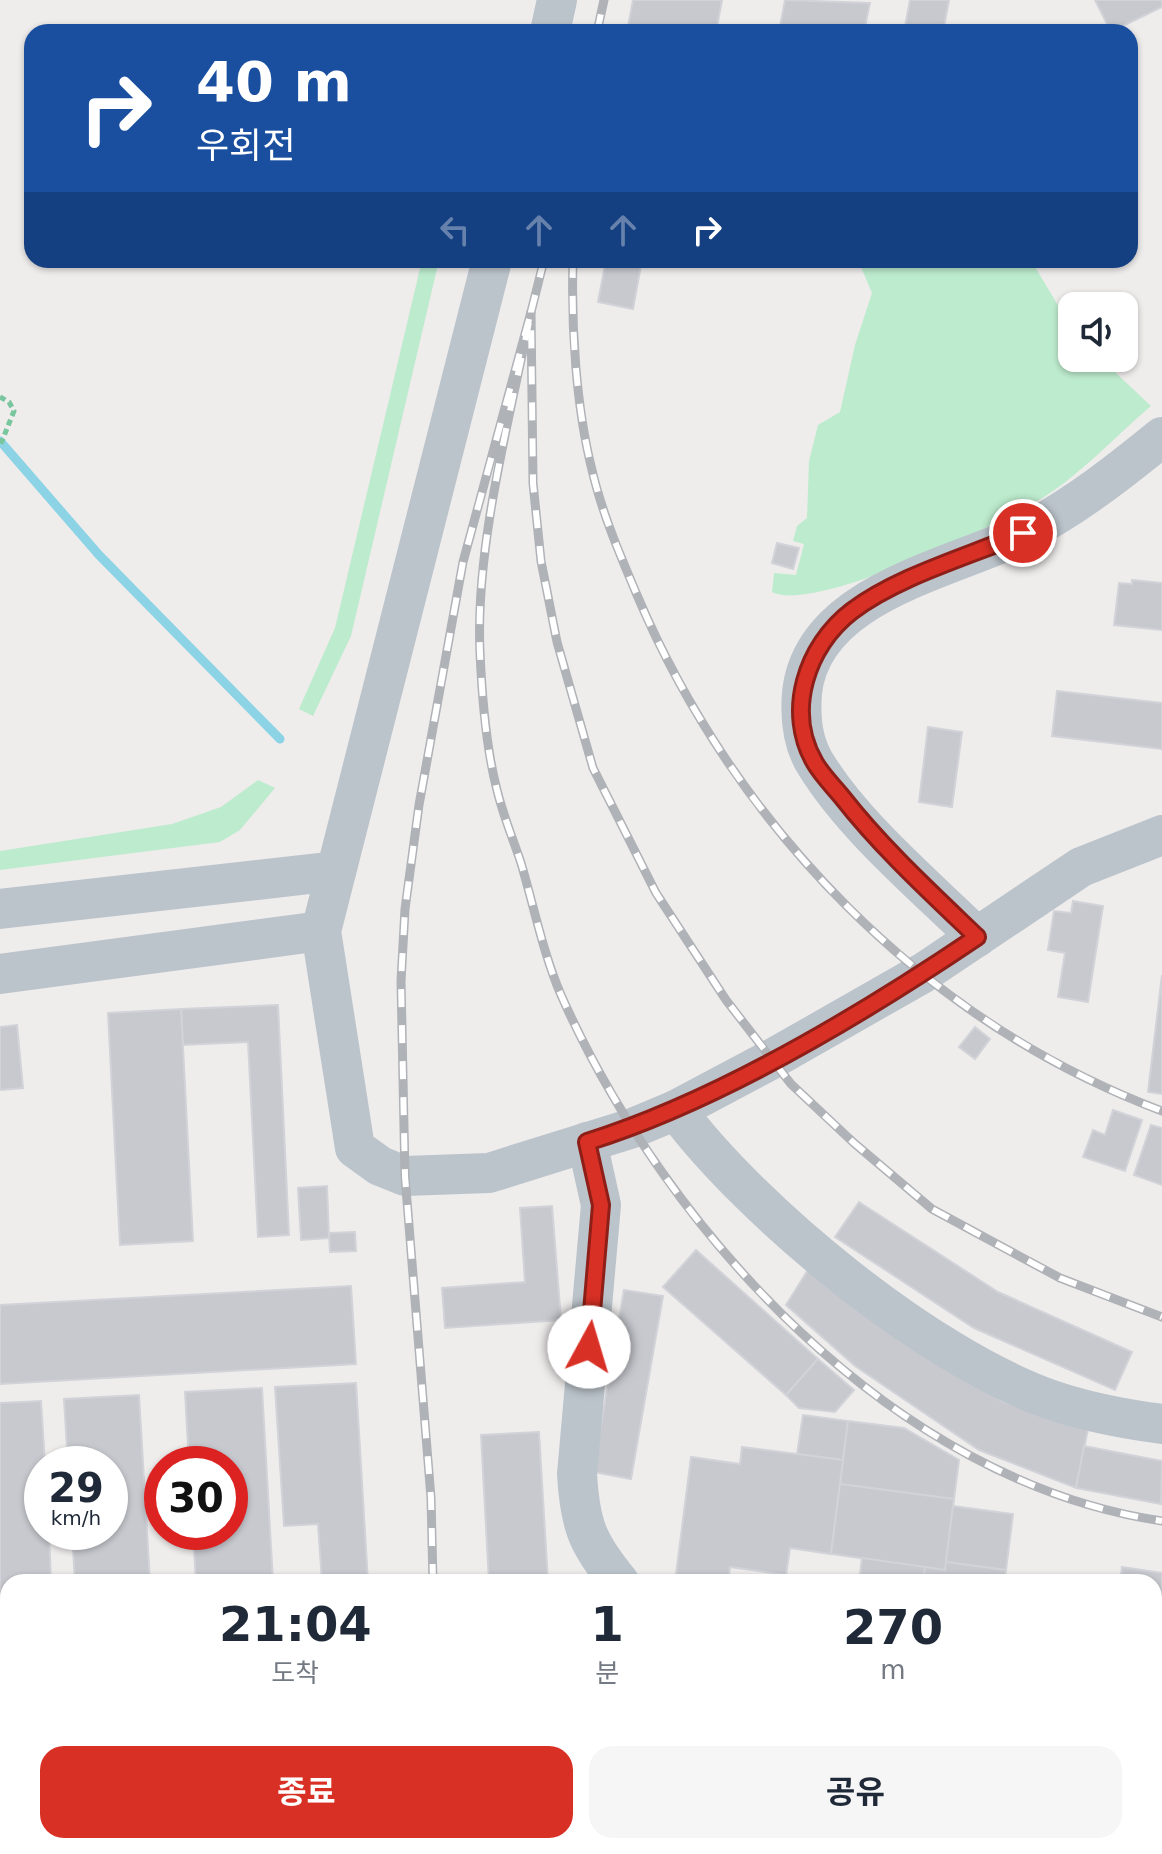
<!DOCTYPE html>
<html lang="ko">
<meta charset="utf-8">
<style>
body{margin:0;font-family:"DejaVu Sans","Noto Sans KR",sans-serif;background:#f6f6f7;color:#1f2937;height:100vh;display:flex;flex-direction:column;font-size:30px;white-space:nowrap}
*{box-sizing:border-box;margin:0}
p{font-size:26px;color:#747a83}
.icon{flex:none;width:44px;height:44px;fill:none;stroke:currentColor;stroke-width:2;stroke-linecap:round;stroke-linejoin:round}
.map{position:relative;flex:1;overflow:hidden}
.details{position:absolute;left:0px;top:1574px;width:1162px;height:280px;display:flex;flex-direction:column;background:#fff;border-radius:24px 24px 0 0;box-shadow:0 2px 6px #0004}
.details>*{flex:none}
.guide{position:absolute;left:24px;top:24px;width:1114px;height:244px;border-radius:24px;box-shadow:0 2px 6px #0004;background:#1a4fa0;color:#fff;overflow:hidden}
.fabs{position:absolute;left:1058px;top:292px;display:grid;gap:16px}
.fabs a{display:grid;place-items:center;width:80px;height:80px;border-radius:16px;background:#fff;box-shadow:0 2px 6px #0004;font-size:40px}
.speed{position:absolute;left:24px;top:1446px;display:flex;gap:16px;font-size:40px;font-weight:700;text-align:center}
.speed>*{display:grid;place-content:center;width:104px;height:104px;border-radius:50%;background:#fff;box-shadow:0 2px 6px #0004;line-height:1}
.speed small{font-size:20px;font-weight:400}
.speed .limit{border:12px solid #d22;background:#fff;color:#111}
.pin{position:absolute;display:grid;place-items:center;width:68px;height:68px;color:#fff;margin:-34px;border:4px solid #fff;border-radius:50%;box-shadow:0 2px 8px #0007}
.me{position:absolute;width:88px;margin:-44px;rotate:6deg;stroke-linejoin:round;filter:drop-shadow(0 0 6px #0008)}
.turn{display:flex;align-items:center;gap:28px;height:168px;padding:0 40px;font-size:36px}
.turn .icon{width:104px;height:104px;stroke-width:2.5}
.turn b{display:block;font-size:56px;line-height:68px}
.lanes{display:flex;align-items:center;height:76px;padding:0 40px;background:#0003;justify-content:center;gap:40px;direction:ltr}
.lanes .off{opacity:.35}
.eta{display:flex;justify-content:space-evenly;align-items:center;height:136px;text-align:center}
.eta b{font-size:48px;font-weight:700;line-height:56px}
.action{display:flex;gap:16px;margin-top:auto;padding:16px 40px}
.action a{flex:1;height:92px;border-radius:24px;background:#d93025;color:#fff;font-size:32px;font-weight:700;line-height:92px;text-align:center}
.action a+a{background:#f6f6f7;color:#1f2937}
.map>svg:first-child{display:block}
.green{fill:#bdebcd}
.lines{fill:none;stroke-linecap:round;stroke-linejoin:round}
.stream{stroke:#8cd4e5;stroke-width:9}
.building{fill:#c7c9cf;stroke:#d1d3d8;stroke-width:2}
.path{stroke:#77c69e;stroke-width:5;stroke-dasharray:6 4;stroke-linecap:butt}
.minor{stroke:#bbc4cb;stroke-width:40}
.rail-casing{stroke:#afb2b6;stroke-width:9}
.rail{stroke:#fff;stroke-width:6;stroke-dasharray:18;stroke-linecap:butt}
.route-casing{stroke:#8d1f18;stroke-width:20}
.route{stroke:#d93025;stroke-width:14}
</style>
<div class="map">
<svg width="1162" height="1854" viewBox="0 0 1162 1854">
<rect width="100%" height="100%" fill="#efecec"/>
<g class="green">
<polygon points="422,260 439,260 351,636 313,716 299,709 335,628"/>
<path d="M858,260H1031L1072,329V358H1100L1151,406C1117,435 1082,473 1044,497C1000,524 814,614 772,592L774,573L796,575L804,544L793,541L797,526L807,518L809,461L818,425L840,412L855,345L872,293Z"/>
<polygon points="258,780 275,788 240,830 220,842 0,870 0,851 172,824 221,807"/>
<polygon points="813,1846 1049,1846 1052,1854 814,1854"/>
</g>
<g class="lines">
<polyline class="stream" points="0,441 99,555 280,739"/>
</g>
<g class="building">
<polygon points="633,0 722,0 716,32 627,32"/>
<polygon points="785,0 870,3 864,32 779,32"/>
<polygon points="910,0 949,0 943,32 904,32"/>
<polygon points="1095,0 1162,0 1162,7 1111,32"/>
<polygon points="606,260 642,260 633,309 598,302"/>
<polygon points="777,543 799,548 793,569 772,563"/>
<polygon points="1132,580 1162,583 1162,630 1114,625 1119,583 1132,584"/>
<polygon points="1057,691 1162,703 1162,749 1052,736"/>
<polygon points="928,727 962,732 952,807 919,802"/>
<polygon points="1073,901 1103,906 1088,1002 1058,997 1065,953 1048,950 1054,911 1071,913"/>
<polygon points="1162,975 1162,1094 1148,1092"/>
<polygon points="278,1005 289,1235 258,1237 248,1042 183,1045 181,1009"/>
<polygon points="181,1009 193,1241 120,1245 108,1013"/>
<polygon points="17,1025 23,1088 0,1090 0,1027"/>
<polygon points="975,1027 990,1039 975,1059 959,1047"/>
<polygon points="1113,1110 1142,1120 1125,1171 1083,1157 1093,1130 1105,1135"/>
<polygon points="1151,1125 1162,1128 1162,1185 1134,1175"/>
<polygon points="327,1186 329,1238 301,1240 298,1188"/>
<polygon points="859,1202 998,1292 1132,1352 1115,1390 974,1328 835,1237"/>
<polygon points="552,1206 561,1320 445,1328 442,1288 525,1282 520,1208"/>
<polygon points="355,1232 356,1251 330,1252 329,1233"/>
<polygon points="696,1250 818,1359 786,1395 663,1287"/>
<polygon points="811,1265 1002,1401 1088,1429 1076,1488 979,1450 855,1366 786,1305"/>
<polygon points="351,1286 356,1364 0,1384 0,1305"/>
<polygon points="624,1290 663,1296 631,1479 593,1472"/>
<polygon points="818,1359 854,1390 835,1412 799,1408 786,1395"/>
<polygon points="356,1383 368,1582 322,1582 318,1524 284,1526 275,1387"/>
<polygon points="262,1388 273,1582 196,1582 193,1532 230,1532 230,1464 189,1464 185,1392"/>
<polygon points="139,1395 150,1582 75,1582 72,1532 110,1532 110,1464 68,1464 64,1399"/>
<polygon points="41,1401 45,1464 42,1532 49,1532 51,1582 8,1582 8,1591 0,1592 0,1403"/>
<polygon points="803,1415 848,1421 843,1460 797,1454"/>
<polygon points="848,1421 904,1428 959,1460 954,1499 840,1484"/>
<polygon points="539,1432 548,1582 489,1582 481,1435"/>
<polygon points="1084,1446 1162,1461 1161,1504 1076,1488"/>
<polygon points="742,1447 843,1460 831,1554 790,1548 786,1575 730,1567 728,1582 675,1582 691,1457 740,1464"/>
<polygon points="840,1484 954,1499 945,1570 831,1554"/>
<polygon points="953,1506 1013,1514 1006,1570 946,1562"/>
<polygon points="862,1558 925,1567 923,1582 859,1582"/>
<polygon points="946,1562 1006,1570 1004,1582 923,1582 925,1567 945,1570"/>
<polygon points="1122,1567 1162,1573 1162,1634 1154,1633 1154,1582 1120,1582"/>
<polygon points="1154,1684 1162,1685 1162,1716 1154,1715"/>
<polygon points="1154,1715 1162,1716 1162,1773 1154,1772"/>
<rect x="96" y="1846" width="71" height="8"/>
<rect x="759" y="1846" width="28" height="8"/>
</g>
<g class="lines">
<polyline class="path" points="0,397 9,402 14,411 0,446"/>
<g class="minor">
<polyline points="550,32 557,0"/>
<polyline points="492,260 321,931 355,1148 380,1166 405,1176 489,1173 633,1128 676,1110 772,1059 923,973 1081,867 1162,835"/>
<polyline points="0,909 336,871"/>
<path d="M977,937C925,886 853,826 815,763C802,742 800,718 802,693C812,592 954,569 1028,531C1077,505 1119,472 1162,437"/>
<polyline points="0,974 321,931"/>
<path d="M676,1110C754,1214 926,1355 1049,1399C1086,1412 1124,1419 1162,1424"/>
<path d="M587,1142L601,1205L577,1474C580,1525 587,1543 619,1582"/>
</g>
<g class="rail-casing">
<g id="rail">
<polyline points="597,32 604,0"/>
<polyline points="544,260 531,312 533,483 541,561 557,642 593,768 656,893 726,1000 791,1084 854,1143 932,1209 1060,1278 1162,1317"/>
<path d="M573,260C571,326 576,406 592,470C602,513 620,555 637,595C735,827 925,1022 1162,1111"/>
<path d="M433,1582L431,1498L405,1176L401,981L405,909L419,805L463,562L531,312C510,418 475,545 480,653C482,697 486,748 497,790C503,815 513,839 521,863C534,907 543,953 561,995C666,1232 895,1482 1162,1521"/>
<polyline points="440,1846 440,1854"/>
</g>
</g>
<use href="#rail" class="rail"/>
</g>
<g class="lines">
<g class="route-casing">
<path id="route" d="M589,1347L601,1205L587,1142C718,1101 863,1014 977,937C930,892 882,848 842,797C833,786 822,775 815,763C785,712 806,646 852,611C898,576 970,556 1023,533"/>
</g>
<use href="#route" class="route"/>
</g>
</svg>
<div class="fabs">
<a><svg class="icon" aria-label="sound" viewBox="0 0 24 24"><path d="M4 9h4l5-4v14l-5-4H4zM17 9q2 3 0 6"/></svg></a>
</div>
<div class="speed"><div>29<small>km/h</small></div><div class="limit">30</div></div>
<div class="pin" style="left:1023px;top:533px;background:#d93025"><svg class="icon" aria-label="arrive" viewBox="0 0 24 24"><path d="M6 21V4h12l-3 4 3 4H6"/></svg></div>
<svg class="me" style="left:589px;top:1347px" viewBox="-20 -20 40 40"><circle r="19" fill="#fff"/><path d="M0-13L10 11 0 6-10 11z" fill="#d93025"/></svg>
<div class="guide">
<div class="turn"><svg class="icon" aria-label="right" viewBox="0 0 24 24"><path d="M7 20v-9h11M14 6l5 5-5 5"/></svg><div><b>40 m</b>우회전</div></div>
<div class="lanes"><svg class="icon off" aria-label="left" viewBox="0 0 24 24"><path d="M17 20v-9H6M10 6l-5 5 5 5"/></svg><svg class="icon off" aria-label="ahead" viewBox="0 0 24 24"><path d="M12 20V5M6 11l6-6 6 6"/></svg><svg class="icon off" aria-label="ahead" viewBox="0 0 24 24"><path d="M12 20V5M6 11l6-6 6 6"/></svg><svg class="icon" aria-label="right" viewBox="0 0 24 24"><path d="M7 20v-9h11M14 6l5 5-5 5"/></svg></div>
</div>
<section class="details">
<div class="eta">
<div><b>21:04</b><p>도착</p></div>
<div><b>1</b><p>분</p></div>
<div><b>270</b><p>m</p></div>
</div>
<div class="action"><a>종료</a><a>공유</a></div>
</section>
</div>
